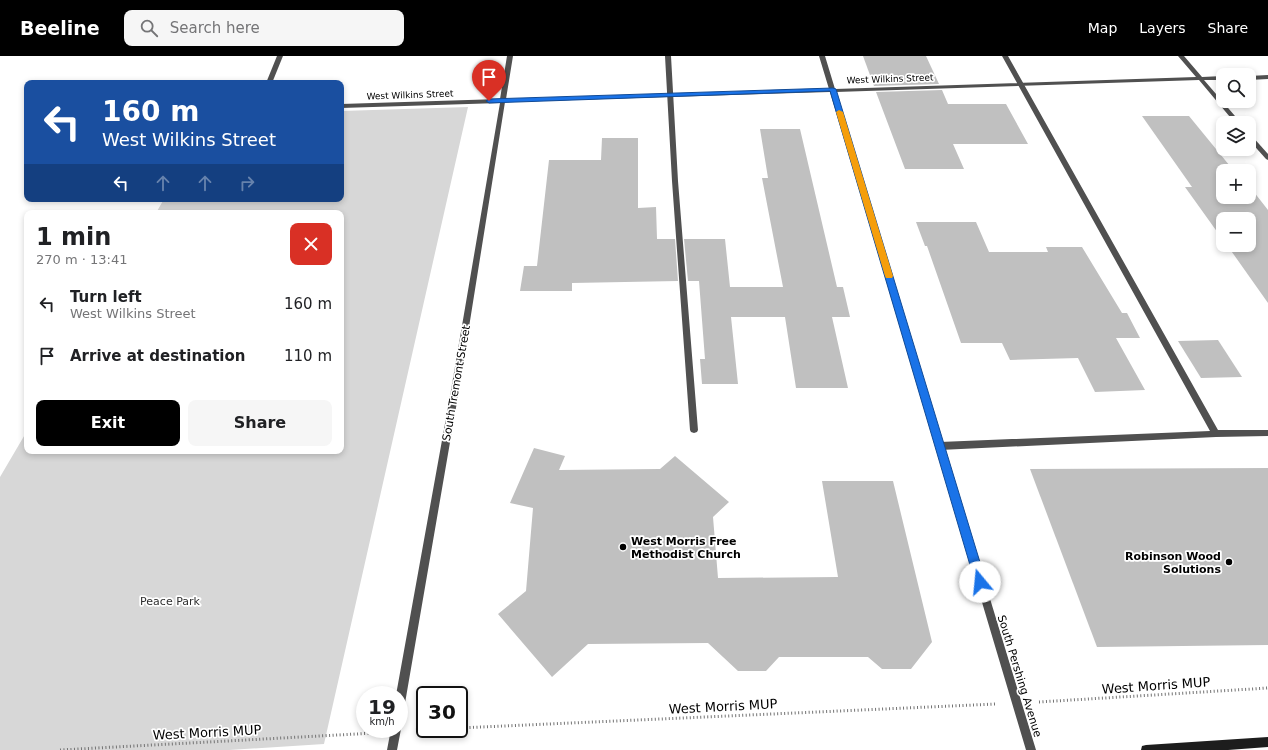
<!DOCTYPE html>
<meta charset="utf-8">
<style>
body{margin:0;font-family:"DejaVu Sans",sans-serif;background:#f6f6f6;color:#202124;height:100vh;display:flex;flex-direction:column;font-size:15px;white-space:nowrap}
*{box-sizing:border-box;margin:0}
p{font-size:13px;color:#757577}
.icon{flex:none;width:22px;height:22px;fill:none;stroke:currentColor;stroke-width:2;stroke-linecap:round;stroke-linejoin:round}
.map{position:relative;flex:1;overflow:hidden}
.details{position:absolute;left:24px;top:154px;width:320px;height:244px;display:flex;flex-direction:column;background:#fff;border-radius:8px;box-shadow:0 2px 6px #0003}
.details>*{flex:none}
.banner{position:absolute;left:24px;top:24px;width:320px;height:122px;border-radius:8px;box-shadow:0 2px 6px #0003;background:#1a4fa0;color:#fff;overflow:hidden}
.fabs{position:absolute;left:1216px;top:12px;display:grid;gap:8px}
.fabs a{display:grid;place-items:center;width:40px;height:40px;border-radius:8px;background:#fff;box-shadow:0 2px 6px #0003;font-size:20px}
.speed{position:absolute;left:356px;top:630px;display:flex;gap:8px;font-size:20px;font-weight:700;text-align:center}
.speed>*{display:grid;place-content:center;width:52px;height:52px;border-radius:50%;background:#fff;box-shadow:0 2px 6px #0003;line-height:1}
.speed small{font-size:10px;font-weight:400}
.speed .limit{border:2px solid #111;border-radius:6px;background:#fff;color:#111}
.pin{position:absolute;display:grid;place-items:center;width:34px;height:34px;color:#fff;margin:-41px -17px;border-radius:50% 50% 50% 0;rotate:-45deg;box-shadow:0 0 4px #0007}
.pin .icon{rotate:45deg}
.me{position:absolute;width:44px;margin:-22px;rotate:343deg;stroke-linejoin:round;filter:drop-shadow(0 0 3px #0008)}
.turn{display:flex;align-items:center;gap:14px;height:84px;padding:0 12px;font-size:18px}
.turn .icon{width:52px;height:52px;stroke-width:2.5}
.turn b{display:block;font-size:28px;line-height:34px}
.lanes{display:flex;align-items:center;height:38px;padding:0 12px;background:#0003;justify-content:center;gap:20px;direction:ltr}
.lanes .off{opacity:.35}
.round{display:grid;place-items:center;flex:none;width:42px;height:42px;border-radius:8px;background:#f6f6f6}
.summary{display:flex;align-items:center;justify-content:space-between;height:68px;padding:0 12px}
h1{font-size:24px;font-weight:800;line-height:30px}
.button{display:flex;gap:8px;margin-top:auto;padding:8px 12px}
.button a{flex:1;height:46px;border-radius:8px;background:#000;color:#fff;font-size:16px;font-weight:800;line-height:46px;text-align:center}
.button a+a{background:#f6f6f6;color:#202124}
ul{padding:0;list-style:none}
li{display:flex;align-items:center;gap:12px;height:52px;padding:0 12px}
li div{flex:1}
li b{display:block;font-size:15px}
li em{font-style:normal}
header{display:flex;align-items:center;gap:24px;box-sizing:border-box;height:56px;padding:0 20px;background:#000;color:#fff}
header strong{font-size:19px}
nav{display:flex;gap:22px;margin-inline-start:auto;font-size:14px}
.search{width:280px;height:36px;background:#f6f6f6;display:flex;align-items:center;gap:10px;box-sizing:border-box;padding:0 14px;border-radius:8px;color:#757577;font-size:15px}
.map>svg:first-child{display:block}
.green{fill:#d7d7d7}
.building{fill:#c0c0c0}
.lines{fill:none;stroke-linecap:round;stroke-linejoin:round}
.path{stroke:#727272;stroke-width:3;stroke-dasharray:1 2.5;stroke-linecap:butt}
.service{fill:#505050;fill-rule:evenodd}
.minor{fill:#505050;fill-rule:evenodd}
.secondary{fill:#1d1d1d;fill-rule:evenodd}
.route{fill:#1a73e8;stroke:#114b97}
.slow{fill:#f59e0b}
.poi-dot{fill:#000;stroke:#fff;stroke-width:1.5}
.labels{text-anchor:middle;stroke-width:3.5;stroke-linejoin:round;paint-order:stroke}
.far-street-label{font-size:9px;fill:#000;stroke:#fff}
.street-label{font-size:11px;fill:#000;stroke:#fff}
.poi-label{font-size:11px;font-weight:bold;fill:#000;stroke:#fff;text-anchor:start}
.park-label{font-size:11px;fill:#2e2e2e;stroke:#fff}
.near-street-label{font-size:13px;fill:#000;stroke:#fff}
</style>
<header>
<strong>Beeline</strong>
<div class="search"><svg class="icon" aria-label="search" viewBox="0 0 24 24"><circle cx="10" cy="10" r="6"/><path d="M15 15l6 6"/></svg>Search here</div>
<nav><a>Map</a><a>Layers</a><a>Share</a></nav>
</header>
<div class="map">
<svg width="1268" height="694" viewBox="0 0 1268 694">
<rect width="100%" height="100%" fill="#fff"/>
<polygon class="green" points="468,51 324,688 229,694 0,694 0,421 27,375 27,395 341,395 341,157 156,157 164,143 341,143 341,55"/>
<g class="building">
<polygon points="863,0 926,0 939,28 874,30"/>
<polygon points="942,34 948,48 1006,48 1028,88 953,88 964,113 905,113 876,36"/>
<polygon points="1142,60 1189,60 1234,115 1223,115 1223,141 1249,141 1250,131 1268,154 1268,247 1227,189 1249,189 1249,163 1223,163 1223,184 1185,131 1192,131"/>
<polygon points="760,73 800,73 837,231 843,231 850,261 832,261 848,332 796,332 785,261 731,261 738,328 702,328 700,303 705,303 699,225 688,225 684,183 725,183 730,231 783,231 762,122 768,122"/>
<polygon points="602,82 638,82 638,152 656,151 657,183 675,183 678,225 572,227 572,235 520,235 524,210 537,210 549,104 601,104"/>
<polygon points="916,166 976,166 989,196 1048,196 1046,191 1082,191 1122,257 1127,257 1140,282 1116,282 1145,334 1095,336 1078,302 1010,304 1002,287 961,287 927,190 925,190"/>
<polygon points="1218,284 1242,321 1201,322 1178,285"/>
<polygon points="534,392 565,400 559,414 660,413 675,400 729,446 713,461 718,522 838,521 822,425 893,425 932,586 911,613 882,613 868,601 779,601 766,615 738,615 708,587 588,588 552,621 498,558 526,535 533,452 510,447"/>
<polygon points="1268,412 1268,589 1097,591 1030,413"/>
</g>
<g class="lines">
<g class="path">
<polyline points="1039,646 1268,632"/>
<polyline points="459,672 996,648"/>
<polyline points="416,674 430,673"/>
<polyline points="60,694 375,677"/>
</g>
<g class="service">
<polygon points="665,0 671,0 678,125 698,374 697,376 694,377 691,376 690,374 672,125"/>
<polygon points="1002,0 1008,0 1218,374 1268,374 1268,380 1216,381 940,394 937,393 936,390 937,387 940,386 1210,375"/>
</g>
<g class="minor">
<polygon points="277,0 283,0 272,27 266,27"/>
<polygon points="507,0 513,0 506,43 829,33 819,0 825,0 835,33 1196,21 1178,0 1184,0 1202,21 1223,20 1223,24 1204,24 1241,67 1235,67 1199,24 836,36 1036,694 1026,694 830,36 505,46 458,340 404,653 403,657 399,658 399,639 396,639 450,340 500,47 341,52 341,48 500,43"/>
<polygon points="1268,19 1268,23 1249,24 1249,20"/>
<polygon points="1249,78 1251,79 1268,98 1268,104 1266,103 1249,84"/>
<polygon points="399,669 401,673 397,694 387,694 391,673 399,673"/>
</g>
<polygon class="secondary" points="1268,681 1268,691 1228,694 1141,694 1142,690 1146,689"/>
</g>
<polygon class="route" points="833,32 836,33 986,526 984,530 980,531 976,530 975,526 830,35 489,47 486,45 489,43"/>
<polygon class="slow" points="839,54 843,56 893,220 892,222 886,222 885,220 836,56"/>
<g class="poi-dot">
<circle cx="623" cy="491" r="4"/>
<circle cx="1229" cy="506" r="4"/>
</g>
<g class="labels">
<g class="far-street-label">
<text transform="translate(890 23) rotate(-2)" y="3">West Wilkins Street</text>
<text transform="translate(410 39) rotate(-2)" y="3">West Wilkins Street</text>
</g>
<g class="street-label">
<text transform="translate(456 327) rotate(-80)" y="4">South Tremont Street</text>
<text transform="translate(1020 620) rotate(73)" y="4">South Pershing Avenue</text>
</g>
<g class="poi-label">
<text x="631" y="489">West Morris Free<tspan x="631" dy="13">Methodist Church</tspan></text>
<text x="1221" y="504" text-anchor="end">Robinson Wood<tspan x="1221" dy="13">Solutions</tspan></text>
</g>
<g class="park-label">
<text x="170" y="549">Peace Park</text>
</g>
<g class="near-street-label">
<text transform="translate(1156 629) rotate(-4)" y="5">West Morris MUP</text>
<text transform="translate(723 650) rotate(-3)" y="5">West Morris MUP</text>
<text transform="translate(207 676) rotate(-3)" y="5">West Morris MUP</text>
</g>
</g>
</svg>
<div class="fabs">
<a><svg class="icon" aria-label="search" viewBox="0 0 24 24"><circle cx="10" cy="10" r="6"/><path d="M15 15l6 6"/></svg></a>
<a><svg class="icon" aria-label="layers" viewBox="0 0 24 24"><path d="M12 4l9 5-9 5-9-5zM3 14l9 5 9-5"/></svg></a>
<a>+</a>
<a>−</a>
</div>
<div class="speed"><div>19<small>km/h</small></div><div class="limit">30</div></div>
<div class="pin" style="left:489px;top:45px;background:#d93025"><svg class="icon" aria-label="arrive" viewBox="0 0 24 24"><path d="M6 21V4h12l-3 4 3 4H6"/></svg></div>
<svg class="me" style="left:980px;top:526px" viewBox="-20 -20 40 40"><circle r="19" fill="#fff"/><path d="M0-13L10 11 0 6-10 11z" fill="#1a73e8"/></svg>
<div class="banner">
<div class="turn"><svg class="icon" aria-label="left" viewBox="0 0 24 24"><path d="M17 20v-9H6M10 6l-5 5 5 5"/></svg><div><b>160 m</b>West Wilkins Street</div></div>
<div class="lanes"><svg class="icon" aria-label="left" viewBox="0 0 24 24"><path d="M17 20v-9H6M10 6l-5 5 5 5"/></svg><svg class="icon off" aria-label="ahead" viewBox="0 0 24 24"><path d="M12 20V5M6 11l6-6 6 6"/></svg><svg class="icon off" aria-label="ahead" viewBox="0 0 24 24"><path d="M12 20V5M6 11l6-6 6 6"/></svg><svg class="icon off" aria-label="right" viewBox="0 0 24 24"><path d="M7 20v-9h11M14 6l5 5-5 5"/></svg></div>
</div>
<section class="details">
<div class="summary"><div><h1>1 min</h1><p>270 m · 13:41</p></div><a class="round" style="background:#d93025;color:#fff"><svg class="icon" aria-label="close" viewBox="0 0 24 24"><path d="M6 6l12 12M18 6L6 18"/></svg></a></div>
<ul>
<li><svg class="icon" aria-label="left" viewBox="0 0 24 24"><path d="M17 20v-9H6M10 6l-5 5 5 5"/></svg><div><b>Turn left</b><p>West Wilkins Street</p></div><em>160 m</em></li>
<li><svg class="icon" aria-label="arrive" viewBox="0 0 24 24"><path d="M6 21V4h12l-3 4 3 4H6"/></svg><div><b>Arrive at destination</b></div><em>110 m</em></li>
</ul>
<div class="button"><a>Exit</a><a>Share</a></div>
</section>
</div>
